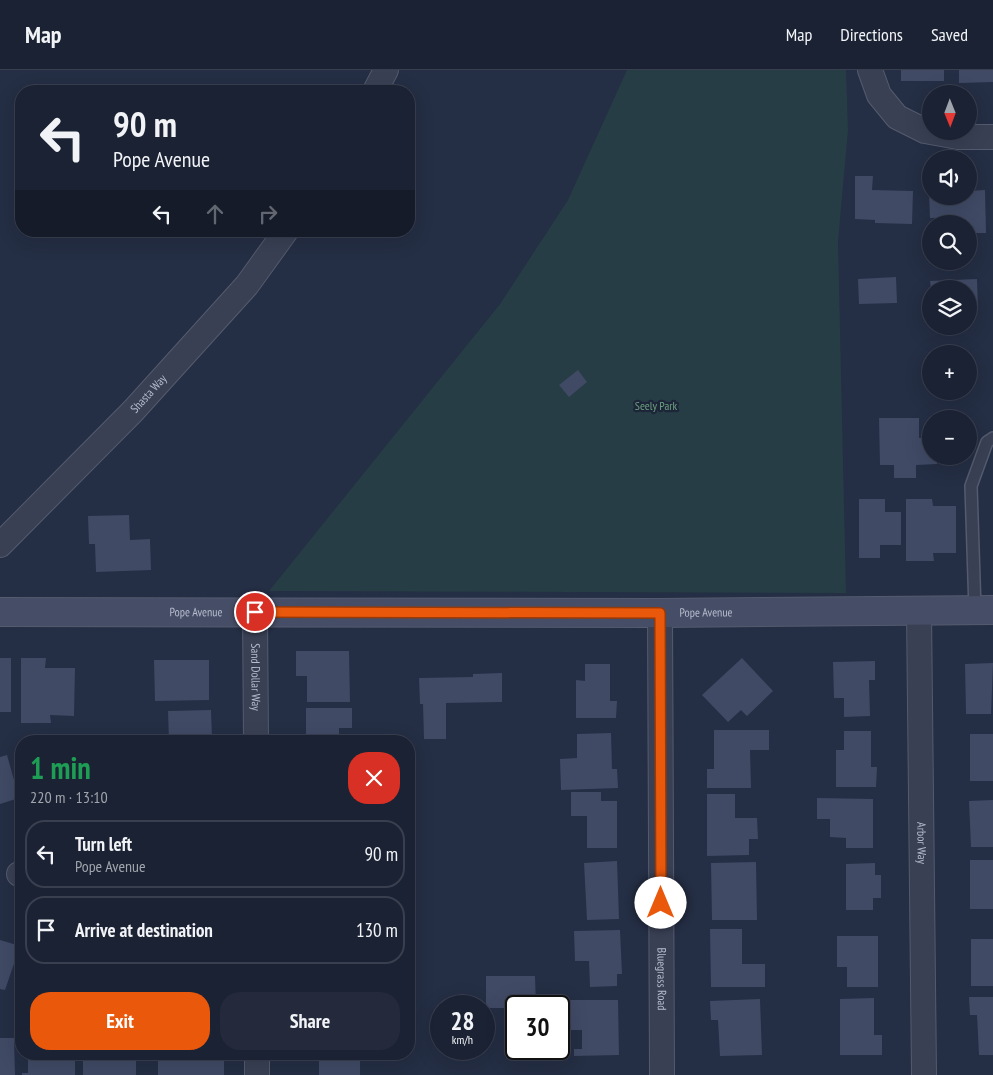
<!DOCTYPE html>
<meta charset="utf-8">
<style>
body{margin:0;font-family:"PT Sans Narrow",sans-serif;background:#242a3b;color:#f1f3f6;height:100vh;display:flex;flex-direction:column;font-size:19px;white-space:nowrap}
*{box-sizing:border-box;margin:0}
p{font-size:16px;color:#a0a4ac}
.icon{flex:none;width:28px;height:28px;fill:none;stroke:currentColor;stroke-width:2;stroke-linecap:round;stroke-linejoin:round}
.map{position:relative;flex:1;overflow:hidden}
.sheet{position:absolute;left:15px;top:665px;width:400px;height:325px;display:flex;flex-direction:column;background:#1b2233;border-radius:20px;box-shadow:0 5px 20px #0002,0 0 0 1px #393f4e}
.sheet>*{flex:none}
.guide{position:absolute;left:15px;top:15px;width:400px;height:152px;border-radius:20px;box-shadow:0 5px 20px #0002,0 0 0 1px #393f4e;background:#1b2233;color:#f1f3f6;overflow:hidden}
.needle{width:32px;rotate:179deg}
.buttons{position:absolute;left:922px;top:15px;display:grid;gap:10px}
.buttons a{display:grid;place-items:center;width:55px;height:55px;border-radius:50%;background:#1b2233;box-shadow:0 5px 20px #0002,0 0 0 1px #393f4e;font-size:25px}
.speed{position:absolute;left:430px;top:925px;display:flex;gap:10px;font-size:25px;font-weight:700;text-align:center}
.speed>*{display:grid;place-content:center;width:65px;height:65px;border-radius:50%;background:#1b2233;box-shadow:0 5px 20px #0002,0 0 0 1px #393f4e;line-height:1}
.speed small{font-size:12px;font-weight:400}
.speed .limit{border:2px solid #111;border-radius:8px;background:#fff;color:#111}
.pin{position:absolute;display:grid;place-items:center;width:42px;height:42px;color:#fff;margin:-21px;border:2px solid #fff;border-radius:50%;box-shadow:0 1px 5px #0007}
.me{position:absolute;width:55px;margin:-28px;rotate:0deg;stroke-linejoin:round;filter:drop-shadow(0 0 4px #0008)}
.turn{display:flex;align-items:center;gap:18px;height:105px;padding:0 15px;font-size:22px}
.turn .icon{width:65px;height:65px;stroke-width:2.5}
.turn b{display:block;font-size:35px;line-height:42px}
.lanes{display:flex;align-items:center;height:48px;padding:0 15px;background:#0003;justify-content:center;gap:25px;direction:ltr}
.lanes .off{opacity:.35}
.round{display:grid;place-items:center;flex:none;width:52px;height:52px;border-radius:20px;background:#242a3b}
.headline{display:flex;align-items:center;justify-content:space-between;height:85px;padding:0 15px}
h1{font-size:30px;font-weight:700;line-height:38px;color:#1e9e55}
.cta{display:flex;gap:10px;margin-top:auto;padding:10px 15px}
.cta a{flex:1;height:58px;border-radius:20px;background:#ea580c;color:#fff;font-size:20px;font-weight:700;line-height:58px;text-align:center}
.cta a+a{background:#242a3b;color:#f1f3f6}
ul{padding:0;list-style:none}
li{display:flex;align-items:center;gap:15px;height:68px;margin:0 10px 8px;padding:0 5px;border:2px solid #393f4e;border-radius:20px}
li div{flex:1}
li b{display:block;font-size:19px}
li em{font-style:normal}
header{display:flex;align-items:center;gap:30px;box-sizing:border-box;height:70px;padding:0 25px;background:#1b2233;border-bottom:1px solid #393f4e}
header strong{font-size:24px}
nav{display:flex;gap:28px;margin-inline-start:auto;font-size:18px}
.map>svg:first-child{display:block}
.park{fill:#263d45}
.building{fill:#404a65}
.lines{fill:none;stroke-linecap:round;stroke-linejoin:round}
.lane-casing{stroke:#545b6e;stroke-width:14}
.street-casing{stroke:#545b6e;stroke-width:26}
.secondary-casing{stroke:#545b6e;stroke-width:30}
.lane{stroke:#394054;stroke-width:11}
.street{stroke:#394054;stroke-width:24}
.secondary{stroke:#464e67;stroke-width:28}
.route-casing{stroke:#983908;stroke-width:12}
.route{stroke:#ea580c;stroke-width:9}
.labels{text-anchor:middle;stroke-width:4.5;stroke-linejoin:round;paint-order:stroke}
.street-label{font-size:12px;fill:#b6bccd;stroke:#1d2539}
.park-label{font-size:12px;fill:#6ba07e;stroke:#1d2539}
</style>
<header>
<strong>Map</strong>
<nav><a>Map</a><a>Directions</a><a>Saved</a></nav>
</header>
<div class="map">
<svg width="993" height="1005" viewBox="0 0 993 1005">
<rect width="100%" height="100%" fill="#242e44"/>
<polygon class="park" points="627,0 846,0 848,60 838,172 846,523 269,521 500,234 568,130"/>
<g class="building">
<rect x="901" y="0" width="43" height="11"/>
<polygon points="959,0 993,0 993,12 959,13"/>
<polygon points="855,106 873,106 872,120 913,121 912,154 875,153 875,150 855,149"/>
<polygon points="985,120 986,163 969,163 969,154 954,154 954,147 930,148 929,122 931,122 931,126 969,126 969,121"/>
<polygon points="896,207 897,233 859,234 858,209"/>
<polygon points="977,209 978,240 969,240 969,219 931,219 930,211"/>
<polygon points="578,300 587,312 569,327 559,315"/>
<polygon points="879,348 919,348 919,368 931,368 931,386 936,386 937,394 916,395 916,408 894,408 894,395 880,395"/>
<polygon points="859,429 885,429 885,442 901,442 901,475 880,475 880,488 859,488"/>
<polygon points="906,429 932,429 933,436 956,436 956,483 933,483 934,491 906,491"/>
<polygon points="129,445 130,470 150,469 151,500 96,502 95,474 89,474 88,446"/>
<polygon points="296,581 349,581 350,632 307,632 307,606 296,606"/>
<rect x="0" y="588" width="11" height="54"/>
<polygon points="21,588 46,588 45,598 75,598 74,646 50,645 51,653 21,653"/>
<polygon points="742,588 773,621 747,646 741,640 728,652 702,625"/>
<polygon points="154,590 209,590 209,630 155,631"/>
<polygon points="875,591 875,610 869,610 870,646 844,647 844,628 834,628 833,592"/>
<polygon points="993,593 991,644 966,644 965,594"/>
<polygon points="585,594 610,594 610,631 617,631 616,648 576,648 576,610 585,611"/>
<polygon points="502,603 502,632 446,633 446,669 424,669 423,634 420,634 419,608 473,607 473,604"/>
<polygon points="306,638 352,638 352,658 339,658 339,666 361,666 361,671 297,671 297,665 306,665"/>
<polygon points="211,640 212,668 221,668 221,671 169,671 168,641"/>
<polygon points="714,660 769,660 769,680 750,680 751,718 707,718 707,699 714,699"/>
<polygon points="844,661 871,661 871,697 877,697 876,717 836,717 836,680 844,680"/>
<polygon points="611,663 612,699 617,699 618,718 561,720 560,689 577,688 577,664"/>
<rect x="970" y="664" width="23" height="47"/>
<polygon points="7,685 19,728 0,734 0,687"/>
<polygon points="571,722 601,722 601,731 617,731 617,778 587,778 587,746 571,746"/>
<polygon points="707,724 735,724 735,748 757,748 758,769 749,769 749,785 707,786"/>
<polygon points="817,728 873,729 873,778 846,778 846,768 830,767 830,749 817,749"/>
<polygon points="993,730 993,777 971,777 969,731"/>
<rect x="970" y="790" width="23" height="49"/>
<polygon points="617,791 619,849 587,850 584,793"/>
<polygon points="756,792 757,850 712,850 711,793"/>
<polygon points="875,793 875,805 881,805 881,828 873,828 873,840 846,840 846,794"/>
<polygon points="710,859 742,859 742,894 765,894 765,917 711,917"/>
<polygon points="620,860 622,904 617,904 617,916 590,917 589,891 575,891 574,861"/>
<polygon points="837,866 878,866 878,917 847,917 847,897 837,897"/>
<rect x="971" y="869" width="22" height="47"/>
<polygon points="0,870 20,876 5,920 0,919"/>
<polygon points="486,906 535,906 536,936 516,936 516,972 506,972 506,938 486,938"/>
<polygon points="969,927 993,927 993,985 979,985 977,945 970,945"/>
<polygon points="874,928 874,965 882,965 882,985 840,985 840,929"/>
<polygon points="760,929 762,985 720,986 718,950 711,950 710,931"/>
<polygon points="567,930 618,930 619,985 574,986 574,979 582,979 582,960 567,960"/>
<polygon points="0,968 14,968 15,1005 0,1005"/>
<polygon points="28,984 75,984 75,1005 22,1005 22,1003 28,1003"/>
<rect x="83" y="984" width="53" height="21"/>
<rect x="158" y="986" width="66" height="19"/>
<rect x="319" y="990" width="41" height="15"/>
</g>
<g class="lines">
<g class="lane-casing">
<polyline id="lane" points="975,540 971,416 987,372 993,368"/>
</g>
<g class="street-casing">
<g id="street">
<polyline points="870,0 879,25 897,47 925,61 958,67 993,67"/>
<polyline points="375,21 386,0"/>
<path id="s1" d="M0,475L133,341L247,215L286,161"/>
<path id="s2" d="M919,541L924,1005"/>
<path id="s3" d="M255,542L256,671"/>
<path id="s4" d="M660,543L662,1005"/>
<polyline points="19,804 21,804"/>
<polyline points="257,984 257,1005"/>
</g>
</g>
<g class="secondary-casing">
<g id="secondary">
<path id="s5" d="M0,542L660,543L993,540"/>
</g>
</g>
<use href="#lane" class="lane"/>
<use href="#street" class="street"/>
<use href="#secondary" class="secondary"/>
</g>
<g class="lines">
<g class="route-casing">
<polyline id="route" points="255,542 660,543 661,833"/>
</g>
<use href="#route" class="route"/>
</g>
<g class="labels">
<g class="street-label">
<text dy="4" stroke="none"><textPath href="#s1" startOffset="212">Shasta Way</textPath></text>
<text dy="4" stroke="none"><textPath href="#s5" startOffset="196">Pope Avenue</textPath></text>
<text dy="4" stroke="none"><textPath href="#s5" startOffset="706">Pope Avenue</textPath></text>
<text dy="4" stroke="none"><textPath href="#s3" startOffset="65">Sand Dollar Way</textPath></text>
<text dy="4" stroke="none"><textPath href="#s2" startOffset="232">Arbor Way</textPath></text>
<text dy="4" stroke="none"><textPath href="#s4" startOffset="366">Bluegrass Road</textPath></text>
</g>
<g class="park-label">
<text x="656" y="340">Seely Park</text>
</g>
</g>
</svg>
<div class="buttons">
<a><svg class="needle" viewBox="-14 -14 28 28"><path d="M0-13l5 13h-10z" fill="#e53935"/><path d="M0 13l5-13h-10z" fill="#a0a4ac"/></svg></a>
<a><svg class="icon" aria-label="sound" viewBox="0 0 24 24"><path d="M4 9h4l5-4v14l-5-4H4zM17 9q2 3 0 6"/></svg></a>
<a><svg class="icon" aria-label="search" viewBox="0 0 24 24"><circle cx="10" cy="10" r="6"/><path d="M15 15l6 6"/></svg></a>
<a><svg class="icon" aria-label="layers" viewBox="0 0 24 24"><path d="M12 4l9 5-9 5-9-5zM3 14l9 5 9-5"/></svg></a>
<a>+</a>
<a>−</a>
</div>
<div class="speed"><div>28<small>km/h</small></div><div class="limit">30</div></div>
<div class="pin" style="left:255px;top:542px;background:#d93025"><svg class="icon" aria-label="arrive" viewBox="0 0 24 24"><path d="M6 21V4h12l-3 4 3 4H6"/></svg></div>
<svg class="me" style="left:661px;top:833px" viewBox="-20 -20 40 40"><circle r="19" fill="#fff"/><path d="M0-13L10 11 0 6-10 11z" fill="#ea580c"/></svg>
<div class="guide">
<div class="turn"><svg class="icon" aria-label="left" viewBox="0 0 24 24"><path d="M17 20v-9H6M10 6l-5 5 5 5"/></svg><div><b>90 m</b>Pope Avenue</div></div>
<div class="lanes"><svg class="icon" aria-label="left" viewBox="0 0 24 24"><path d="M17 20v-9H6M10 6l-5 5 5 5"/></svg><svg class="icon off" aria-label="ahead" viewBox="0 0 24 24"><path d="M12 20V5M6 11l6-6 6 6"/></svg><svg class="icon off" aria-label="right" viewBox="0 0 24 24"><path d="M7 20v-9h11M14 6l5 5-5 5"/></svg></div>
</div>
<section class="sheet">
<div class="headline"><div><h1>1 min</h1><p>220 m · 13:10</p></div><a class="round" style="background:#d93025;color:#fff"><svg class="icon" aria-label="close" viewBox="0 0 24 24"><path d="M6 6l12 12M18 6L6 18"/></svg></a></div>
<ul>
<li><svg class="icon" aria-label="left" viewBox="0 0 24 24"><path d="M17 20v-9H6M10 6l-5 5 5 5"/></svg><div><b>Turn left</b><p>Pope Avenue</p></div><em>90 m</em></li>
<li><svg class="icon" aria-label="arrive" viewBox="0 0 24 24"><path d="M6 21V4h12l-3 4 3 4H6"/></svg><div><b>Arrive at destination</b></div><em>130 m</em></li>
</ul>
<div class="cta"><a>Exit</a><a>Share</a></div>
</section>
</div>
